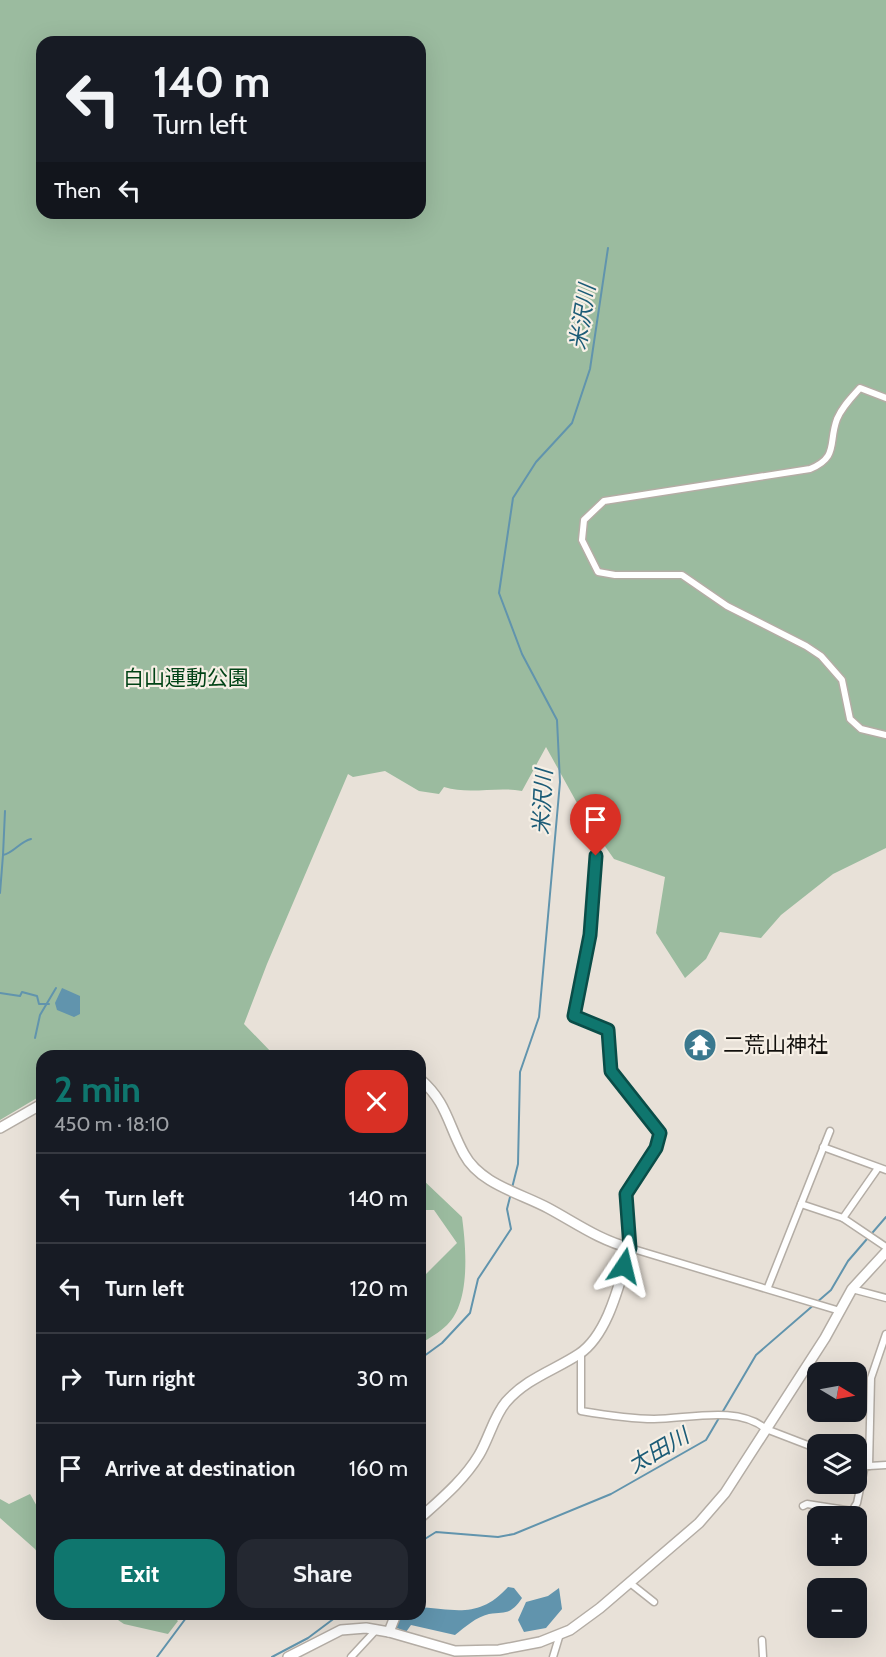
<!DOCTYPE html>
<meta charset="utf-8">
<style>
body{margin:0;font-family:Cabin,"Noto Sans JP",sans-serif;background:#242831;color:#f1f3f6;height:100vh;display:flex;flex-direction:column;font-size:22px;white-space:nowrap}
*{box-sizing:border-box;margin:0}
p{font-size:20px;color:#9ea1a6}
.icon{flex:none;width:33px;height:33px;fill:none;stroke:currentColor;stroke-width:2;stroke-linecap:round;stroke-linejoin:round}
.map{position:relative;flex:1;overflow:hidden}
.side{position:absolute;left:36px;top:1050px;width:390px;height:570px;display:flex;flex-direction:column;background:#171b24;border-radius:18px;box-shadow:0 6px 24px #0002}
.side>*{flex:none}
.guide{position:absolute;left:36px;top:36px;width:390px;height:183px;border-radius:18px;box-shadow:0 6px 24px #0002;background:#171b24;color:#f1f3f6;overflow:hidden}
.needle{width:39px;rotate:100deg}
.fabs{position:absolute;left:807px;top:1362px;display:grid;gap:12px}
.fabs a{display:grid;place-items:center;width:60px;height:60px;border-radius:12px;background:#171b24;box-shadow:0 6px 24px #0002;font-size:30px}
.pin{position:absolute;display:grid;place-items:center;width:51px;height:51px;color:#fff;margin:-62px -26px;border-radius:50% 50% 50% 0;rotate:-45deg;box-shadow:0 0 6px #0007}
.pin .icon{rotate:45deg}
.me{position:absolute;width:66px;margin:-33px;rotate:10deg;stroke-linejoin:round;filter:drop-shadow(0 0 4px #0008)}
.turn{display:flex;align-items:center;gap:21px;height:126px;padding:0 18px;font-size:27px}
.turn .icon{width:78px;height:78px;stroke-width:2.5}
.turn b{display:block;font-size:42px;line-height:51px}
.then{display:flex;align-items:center;height:57px;padding:0 18px;background:#0003;gap:12px;font-size:22px}
.round{display:grid;place-items:center;flex:none;width:63px;height:63px;border-radius:18px;background:#242831}
.summary{display:flex;align-items:center;justify-content:space-between;height:102px;padding:0 18px}
h1{font-size:36px;font-weight:700;line-height:45px;color:#0f766e}
.action{display:flex;gap:12px;margin-top:auto;padding:12px 18px}
.action a{flex:1;height:69px;border-radius:18px;background:#0f766e;color:#fff;font-size:24px;font-weight:700;line-height:69px;text-align:center}
.action a+a{background:#242831;color:#f1f3f6}
ul{padding:0;list-style:none}
li{display:flex;align-items:center;gap:18px;height:90px;padding:0 18px;border-top:2px solid #363941}
li div{flex:1}
li b{display:block;font-size:22px}
li em{font-style:normal}
.map>svg:first-child{display:block}
.green{fill:#9bbb9f;fill-rule:evenodd}
.water{fill:#6194ad}
.lines{fill:none;stroke-linecap:round;stroke-linejoin:round}
.stream{stroke:#6194ad;stroke-width:2}
.street-casing{stroke:#b4ada5;stroke-width:9}
.secondary-casing{stroke:#b4ada5;stroke-width:12}
.street{stroke:#fff;stroke-width:6}
.secondary{stroke:#fff;stroke-width:9}
.route-casing{stroke:#0a4d48;stroke-width:15}
.route{stroke:#0f766e;stroke-width:10}
.labels{text-anchor:middle;stroke-width:4.5;stroke-linejoin:round;paint-order:stroke}
.park-label{font-size:21px;fill:#014316;stroke:#f6efe5}
.poi-label{font-size:21px;fill:#110f0c;stroke:#f6efe5;text-anchor:start}
.water-label{font-size:22px;font-style:italic;fill:#1c5c77;stroke:#f6efe5}
</style>
<div class="map">
<svg width="886" height="1657" viewBox="0 0 886 1657">
<rect width="100%" height="100%" fill="#e8e1d8"/>
<g class="green">
<path d="M0,0H886V848L833,874L781,915L761,938L720,932L706,959L685,978L656,933L665,877L614,859L587,821L546,747L522,791C496,786 470,795 444,787L439,794L419,791L385,771L353,777L348,774L267,964L244,1024L275,1056H42V1095L0,1120ZM42,42H420V213H42Z"/>
<path d="M420,1174L421,1178L462,1217C466,1247 471,1302 447,1325C439,1333 429,1338 420,1344V1280L457,1243L434,1210H420Z"/>
<polygon points="30,1494 42,1515 42,1560 35,1549 0,1518 0,1499 9,1504"/>
<polygon points="109,1614 170,1614 178,1621 168,1634 124,1624"/>
</g>
<g class="water">
<polygon points="62,988 80,996 80,1014 74,1017 57,1010 55,1003"/>
<path d="M508,1587L514,1588L522,1598C510,1616 505,1611 489,1614C476,1617 465,1627 455,1635L411,1625L406,1632L395,1627L401,1614H420V1607C457,1610 480,1618 508,1587Z"/>
<polygon points="559,1588 562,1609 546,1628 524,1632 518,1620 526,1602 548,1596"/>
</g>
<g class="lines">
<g class="stream">
<polyline points="3,855 5,811"/>
<path d="M0,893L3,855C14,853 19,842 31,839"/>
<polyline points="0,993 20,996 22,992 37,996 39,1004 49,1004"/>
<polyline points="35,1038 40,1015 56,988"/>
<polyline points="512,1188 518,1164 520,1072 539,1017 560,782 557,720 522,654 499,593 513,498 536,462 572,423 590,369 608,248"/>
<polyline points="420,1359 442,1343 470,1313 478,1279 511,1229 507,1209 511,1193"/>
<polyline points="420,1542 436,1532 498,1537 514,1534 611,1494 706,1440 756,1355 831,1290 848,1261 886,1217"/>
<polyline points="157,1657 189,1614"/>
<polyline points="272,1657 308,1638 340,1614"/>
</g>
<g class="street-casing">
<g id="street">
<path d="M886,398L860,388C851,398 842,407 837,419C828,443 839,457 810,469L604,501L584,520L582,540L598,572L615,575H682L727,606L806,646L821,656L842,680L850,719L861,729L886,735"/>
<polyline points="596,856 590,935 574,1016 608,1030 611,1071 660,1133 656,1147 625,1194 630,1248 840,1311"/>
<polyline points="823,1147 886,1170"/>
<polyline points="801,1204 843,1218 878,1168"/>
<polyline points="843,1218 886,1247"/>
<polyline points="768,1287 830,1131"/>
<polyline points="852,1289 886,1298"/>
<path d="M581,1353V1411C605,1415 629,1419 654,1419C688,1419 737,1405 766,1429L818,1449"/>
<polyline points="856,1463 869,1466 886,1465"/>
<polyline points="869,1466 871,1378 886,1334"/>
<polyline points="803,1506 807,1504 852,1511 857,1503 865,1465"/>
<polyline points="630,1583 654,1602"/>
<polyline points="762,1640 763,1657"/>
<polyline points="351,1657 377,1629"/>
<polyline points="553,1657 560,1634"/>
</g>
</g>
<g class="secondary-casing">
<g id="secondary">
<path d="M420,1079C447,1102 448,1125 464,1154C480,1184 520,1193 548,1208C576,1223 599,1240 630,1248C620,1280 609,1334 579,1354C555,1370 527,1378 506,1402C494,1416 489,1438 479,1455C464,1480 441,1499 420,1518"/>
<polyline points="0,1128 42,1104"/>
<polyline points="389,1632 396,1614"/>
<polyline points="288,1657 341,1630 366,1628 389,1632 455,1651 499,1650 540,1642 570,1630 600,1608 699,1523 725,1493 825,1338 852,1289 886,1252"/>
</g>
</g>
<use href="#street" class="street"/>
<use href="#secondary" class="secondary"/>
</g>
<g class="lines">
<g class="route-casing">
<polyline id="route" points="596,856 590,935 574,1016 608,1030 611,1071 660,1133 656,1148 626,1194 630,1248 624,1266"/>
</g>
<use href="#route" class="route"/>
</g>
<defs>
<g id="temple-disc" transform="scale(1.725)"><circle r="9.5" fill="#3a788e" stroke="#f6efe5"/><path d="M0-6L5-2H3V0L6.5 2.5H4V6H1.5V3h-3V6H-4V2.5H-6.5L-3 0V-2H-5Z" fill="#fff"/></g>
</defs>
<g fill-rule="evenodd">
<use href="#temple-disc" x="700" y="1045"/>
</g>
<g class="labels">
<g class="park-label">
<text x="186" y="685">白山運動公園</text>
</g>
<g class="poi-label">
<text x="723" y="1052">二荒山神社</text>
</g>
<g class="water-label">
<text transform="translate(582 317) rotate(-81)" y="8">米沢川</text>
<text transform="translate(542 802) rotate(-87)" y="8">米沢川</text>
<text transform="translate(658 1450) rotate(-30)" y="8">太田川</text>
</g>
</g>
</svg>
<div class="fabs">
<a><svg class="needle" viewBox="-14 -14 28 28"><path d="M0-13l5 13h-10z" fill="#e53935"/><path d="M0 13l5-13h-10z" fill="#9ea1a6"/></svg></a>
<a><svg class="icon" aria-label="layers" viewBox="0 0 24 24"><path d="M12 4l9 5-9 5-9-5zM3 14l9 5 9-5"/></svg></a>
<a>+</a>
<a>−</a>
</div>
<div class="pin" style="left:596px;top:856px;background:#d93025"><svg class="icon" aria-label="arrive" viewBox="0 0 24 24"><path d="M6 21V4h12l-3 4 3 4H6"/></svg></div>
<svg class="me" style="left:624px;top:1266px" viewBox="-20 -20 40 40"><path d="M0-17L14 15 0 8-14 15z" fill="#0f766e" stroke="#fff" stroke-width="4"/></svg>
<div class="guide">
<div class="turn"><svg class="icon" aria-label="left" viewBox="0 0 24 24"><path d="M17 20v-9H6M10 6l-5 5 5 5"/></svg><div><b>140 m</b>Turn left</div></div>
<div class="then">Then<svg class="icon" aria-label="left" viewBox="0 0 24 24"><path d="M17 20v-9H6M10 6l-5 5 5 5"/></svg></div>
</div>
<section class="side">
<div class="summary"><div><h1>2 min</h1><p>450 m · 18:10</p></div><a class="round" style="background:#d93025;color:#fff"><svg class="icon" aria-label="close" viewBox="0 0 24 24"><path d="M6 6l12 12M18 6L6 18"/></svg></a></div>
<ul>
<li><svg class="icon" aria-label="left" viewBox="0 0 24 24"><path d="M17 20v-9H6M10 6l-5 5 5 5"/></svg><div><b>Turn left</b></div><em>140 m</em></li>
<li><svg class="icon" aria-label="left" viewBox="0 0 24 24"><path d="M17 20v-9H6M10 6l-5 5 5 5"/></svg><div><b>Turn left</b></div><em>120 m</em></li>
<li><svg class="icon" aria-label="right" viewBox="0 0 24 24"><path d="M7 20v-9h11M14 6l5 5-5 5"/></svg><div><b>Turn right</b></div><em>30 m</em></li>
<li><svg class="icon" aria-label="arrive" viewBox="0 0 24 24"><path d="M6 21V4h12l-3 4 3 4H6"/></svg><div><b>Arrive at destination</b></div><em>160 m</em></li>
</ul>
<div class="action"><a>Exit</a><a>Share</a></div>
</section>
</div>
